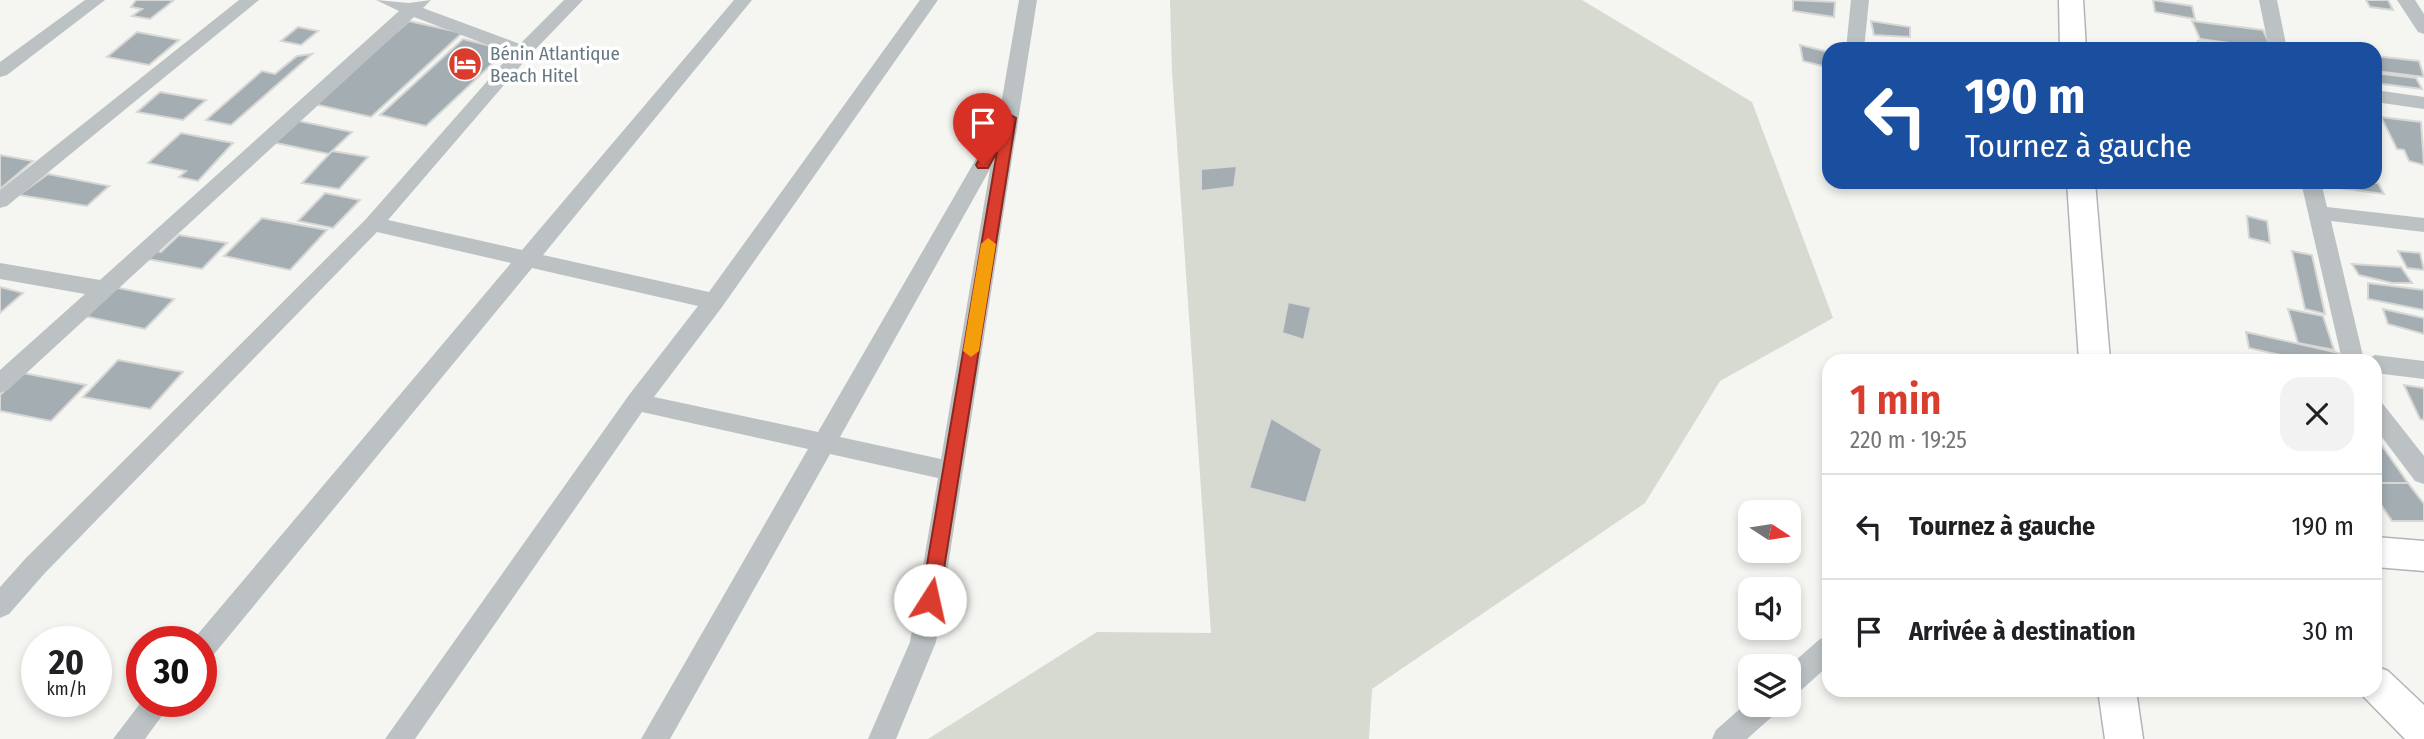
<!DOCTYPE html>
<html lang="fr">
<meta charset="utf-8">
<style>
body{margin:0;font-family:"Fira Sans Condensed",sans-serif;background:#f2f2f2;color:#202124;height:100vh;display:flex;flex-direction:column;font-size:26px;white-space:nowrap}
*{box-sizing:border-box;margin:0}
p{font-size:23px;color:#757577}
.icon{flex:none;width:38px;height:38px;fill:none;stroke:currentColor;stroke-width:2;stroke-linecap:round;stroke-linejoin:round}
.map{position:relative;flex:1;overflow:hidden}
.sheet{position:absolute;left:1822px;top:354px;width:560px;height:343px;display:flex;flex-direction:column;background:#fff;border-radius:21px;box-shadow:0 4px 10px #0003}
.sheet>*{flex:none}
.hud{position:absolute;left:1822px;top:42px;width:560px;height:147px;border-radius:21px;box-shadow:0 4px 10px #0003;background:#1a4fa0;color:#fff;overflow:hidden}
.needle{width:46px;rotate:102deg}
.controls{position:absolute;left:1738px;top:500px;display:grid;gap:14px}
.controls a{display:grid;place-items:center;width:63px;height:63px;border-radius:14px;background:#fff;box-shadow:0 4px 10px #0003;font-size:35px}
.speed{position:absolute;left:21px;top:626px;display:flex;gap:14px;font-size:35px;font-weight:700;text-align:center}
.speed>*{display:grid;place-content:center;width:91px;height:91px;border-radius:50%;background:#fff;box-shadow:0 4px 10px #0003;line-height:1}
.speed small{font-size:18px;font-weight:400}
.speed .limit{border:10px solid #d22;background:#fff;color:#111}
.pin{position:absolute;display:grid;place-items:center;width:60px;height:60px;color:#fff;margin:-72px -30px;border-radius:50% 50% 50% 0;rotate:-45deg;box-shadow:0 0 7px #0007}
.pin .icon{rotate:45deg}
.me{position:absolute;width:77px;margin:-38px;rotate:10deg;stroke-linejoin:round;filter:drop-shadow(0 0 5px #0008)}
.turn{display:flex;align-items:center;gap:24px;height:147px;padding:0 28px;font-size:32px}
.turn .icon{width:91px;height:91px;stroke-width:2.5}
.turn b{display:block;font-size:49px;line-height:60px}
.round{display:grid;place-items:center;flex:none;width:74px;height:74px;border-radius:21px;background:#f2f2f2}
.head{display:flex;align-items:center;justify-content:space-between;height:119px;padding:0 28px}
h1{font-size:42px;font-weight:600;line-height:52px;color:#da3c2e}
ul{padding:0;list-style:none}
li{display:flex;align-items:center;gap:21px;height:105px;padding:0 28px;border-top:2px solid #e0e0e0}
li div{flex:1}
li b{display:block;font-size:26px}
li em{font-style:normal}
.map>svg:first-child{display:block}
.green{fill:#d6dad1}
.building{fill:#a4aeb2;stroke:#d7d7d5;stroke-width:2}
.lines{fill:none;stroke-linecap:round;stroke-linejoin:round}
.secondary-casing{stroke:#afb6b9;stroke-width:3}
.street{fill:#bcc2c4;fill-rule:evenodd}
.secondary{fill:#fff;fill-rule:evenodd}
.route{fill:#da3c2e;stroke:#8e271e;stroke-width:2}
.slow{fill:#f59e0b}
.labels{text-anchor:middle;stroke-width:7;stroke-linejoin:round;paint-order:stroke}
.poi-label{font-size:19px;fill:#667982;stroke:#fff;text-anchor:start}
</style>
<div class="map">
<svg width="2424" height="739" viewBox="0 0 2424 739">
<rect width="100%" height="100%" fill="#f5f5f2"/>
<polygon class="green" points="1170,0 1582,0 1752,102 1833,318 1720,381 1645,503 1372,689 1369,739 928,739 1097,632 1211,633 1172,72"/>
<g class="building">
<polygon points="136,0 169,0 173,1 150,19 132,16 142,9 131,7"/>
<polygon points="1793,0 1835,2 1834,17 1793,11"/>
<polygon points="2153,0 2192,6 2195,19 2155,12"/>
<polygon points="2366,0 2388,0 2393,10 2370,7"/>
<polygon points="409,21 462,33 371,117 314,104"/>
<polygon points="1871,21 1910,27 1910,37 1874,35"/>
<polygon points="2192,21 2263,30 2272,49 2200,39"/>
<polygon points="298,27 318,31 301,45 281,41"/>
<polygon points="137,32 179,40 149,65 107,57"/>
<polygon points="463,39 507,50 426,126 380,115"/>
<polygon points="2198,41 2259,49 2202,49"/>
<polygon points="1800,45 1829,52 1826,67 1803,61"/>
<polygon points="312,54 231,125 206,120 262,71 275,74 297,56"/>
<polygon points="2375,56 2419,61 2424,77 2375,71"/>
<polygon points="2375,73 2416,78 2422,89 2375,83"/>
<polygon points="160,92 206,100 183,120 137,112"/>
<polygon points="2381,117 2421,122 2424,165 2409,161 2404,150 2397,149"/>
<polygon points="294,120 352,132 329,154 271,142"/>
<polygon points="181,133 233,143 198,181 179,177 186,171 148,163"/>
<polygon points="332,151 368,157 339,189 302,183"/>
<polygon points="0,155 33,161 0,189"/>
<polygon points="1237,166 1234,187 1201,191 1201,169"/>
<polygon points="48,174 109,186 87,206 19,195"/>
<polygon points="2337,182 2378,183 2384,194 2340,188"/>
<polygon points="325,193 360,200 333,228 298,221"/>
<polygon points="2247,216 2267,221 2270,243 2249,238"/>
<polygon points="262,218 327,230 290,270 224,256"/>
<polygon points="179,235 227,243 202,269 142,258 150,250 161,252"/>
<polygon points="2292,251 2312,255 2325,314 2305,309"/>
<polygon points="2398,251 2420,253 2424,270 2407,268"/>
<polygon points="2352,264 2401,267 2412,283 2392,283 2359,275"/>
<polygon points="2368,283 2424,290 2424,310 2368,299"/>
<polygon points="109,286 174,299 145,329 79,315"/>
<polygon points="0,287 23,293 0,313"/>
<polygon points="1288,302 1311,307 1304,340 1282,333"/>
<polygon points="2288,309 2323,316 2334,350 2298,343"/>
<polygon points="2383,309 2424,318 2424,334 2388,324"/>
<polygon points="2246,332 2339,353 2340,360 2302,360 2249,348"/>
<polygon points="118,360 183,372 150,409 83,397"/>
<polygon points="23,373 86,385 51,421 0,411 0,395"/>
<polygon points="2404,385 2424,388 2424,420 2420,419"/>
<polygon points="1271,418 1322,449 1306,503 1249,488"/>
<polygon points="2375,443 2380,443 2408,483 2375,483"/>
<polygon points="2375,483 2408,483 2424,504 2424,521 2392,521 2375,496"/>
</g>
<g class="lines">
<g class="secondary-casing">
<g id="secondary">
<polygon points="2059,0 2083,0 2086,49 2060,49"/>
<polygon points="2067,182 2095,182 2110,360 2079,360"/>
<polygon points="2375,537 2424,541 2424,571 2375,567"/>
<polygon points="2375,666 2388,671 2424,705 2424,739 2405,739 2362,695 2359,690 2375,690"/>
<polygon points="2098,690 2136,690 2143,739 2105,739"/>
</g>
</g>
<g class="street">
<polygon points="85,0 105,0 7,75 0,77 0,62"/>
<polygon points="239,0 259,0 7,206 0,208 0,190"/>
<path d="M376,0L409,3L431,0L423,8L520,44L564,0H583L529,56L388,220L522,250L734,0H752L543,255L709,292L920,0H938L722,307L654,397L818,432L991,133L997,128L1019,0H1037L936,642L896,739H868L910,642L938,478L830,454L670,739H641L808,449L642,412L415,739H385L629,395L698,306L532,268L210,659L201,662V642L192,641L511,263L377,232L44,574L9,614L0,618V587L26,558L366,219L511,54L414,17L8,390L0,393V370L85,294L0,279V263L100,280L399,11ZM990,169L941,459L840,437Z"/>
<polygon points="1851,0 1869,0 1864,49 1846,49"/>
<polygon points="2259,0 2277,0 2287,49 2269,49"/>
<polygon points="2397,0 2415,0 2424,14 2424,34 2418,32"/>
<polygon points="2375,90 2424,97 2424,109 2375,102"/>
<polygon points="2301,182 2321,182 2327,207 2424,218 2424,232 2331,221 2364,360 2342,360"/>
<polygon points="2375,355 2424,361 2424,379 2375,373 2375,360 2366,360"/>
<polygon points="2375,402 2383,404 2424,456 2424,484 2415,481 2375,428"/>
<polygon points="1829,636 1829,665 1798,693 1788,696 1788,667 1820,639"/>
<polygon points="1750,700 1750,705 1779,705 1775,714 1747,739 1712,739 1716,730"/>
<polygon points="142,701 172,702 145,739 113,739"/>
</g>
<use href="#secondary" class="secondary"/>
</g>
<polygon class="route" points="1009,114 1016,118 939,600 937,606 930,608 924,606 921,600 997,152 988,168 978,168 976,165 1004,115"/>
<polygon class="slow" points="988,238 996,244 979,351 971,357 963,351 981,244"/>
<defs>
<g id="hotel-disc" transform="scale(1.75)"><circle r="9.5" fill="#da3c2e" stroke="#fff"/><path d="M-6-4.5h1.5V1H6V5H4.5V3h-9V5H-6ZM-4 0a1.8 1.8 0 1 1 3.6 0ZM.5 0V-2.5h3Q6-2.5 6 0Z" fill="#fff"/></g>
</defs>
<g fill-rule="evenodd">
<use href="#hotel-disc" x="465" y="64"/>
</g>
<g class="labels">
<g class="poi-label">
<text x="490" y="60">Bénin Atlantique<tspan x="490" dy="22">Beach Hitel</tspan></text>
</g>
</g>
</svg>
<div class="controls">
<a><svg class="needle" viewBox="-14 -14 28 28"><path d="M0-13l5 13h-10z" fill="#e53935"/><path d="M0 13l5-13h-10z" fill="#757577"/></svg></a>
<a><svg class="icon" aria-label="sound" viewBox="0 0 24 24"><path d="M4 9h4l5-4v14l-5-4H4zM17 9q2 3 0 6"/></svg></a>
<a><svg class="icon" aria-label="layers" viewBox="0 0 24 24"><path d="M12 4l9 5-9 5-9-5zM3 14l9 5 9-5"/></svg></a>
</div>
<div class="speed"><div>20<small>km/h</small></div><div class="limit">30</div></div>
<div class="pin" style="left:983px;top:165px;background:#d93025"><svg class="icon" aria-label="arrive" viewBox="0 0 24 24"><path d="M6 21V4h12l-3 4 3 4H6"/></svg></div>
<svg class="me" style="left:930px;top:600px" viewBox="-20 -20 40 40"><circle r="19" fill="#fff"/><path d="M0-13L10 11 0 6-10 11z" fill="#da3c2e"/></svg>
<div class="hud">
<div class="turn"><svg class="icon" aria-label="left" viewBox="0 0 24 24"><path d="M17 20v-9H6M10 6l-5 5 5 5"/></svg><div><b>190 m</b>Tournez à gauche</div></div>
</div>
<section class="sheet">
<div class="head"><div><h1>1 min</h1><p>220 m · 19:25</p></div><a class="round"><svg class="icon" aria-label="close" viewBox="0 0 24 24"><path d="M6 6l12 12M18 6L6 18"/></svg></a></div>
<ul>
<li><svg class="icon" aria-label="left" viewBox="0 0 24 24"><path d="M17 20v-9H6M10 6l-5 5 5 5"/></svg><div><b>Tournez à gauche</b></div><em>190 m</em></li>
<li><svg class="icon" aria-label="arrive" viewBox="0 0 24 24"><path d="M6 21V4h12l-3 4 3 4H6"/></svg><div><b>Arrivée à destination</b></div><em>30 m</em></li>
</ul>
</section>
</div>
